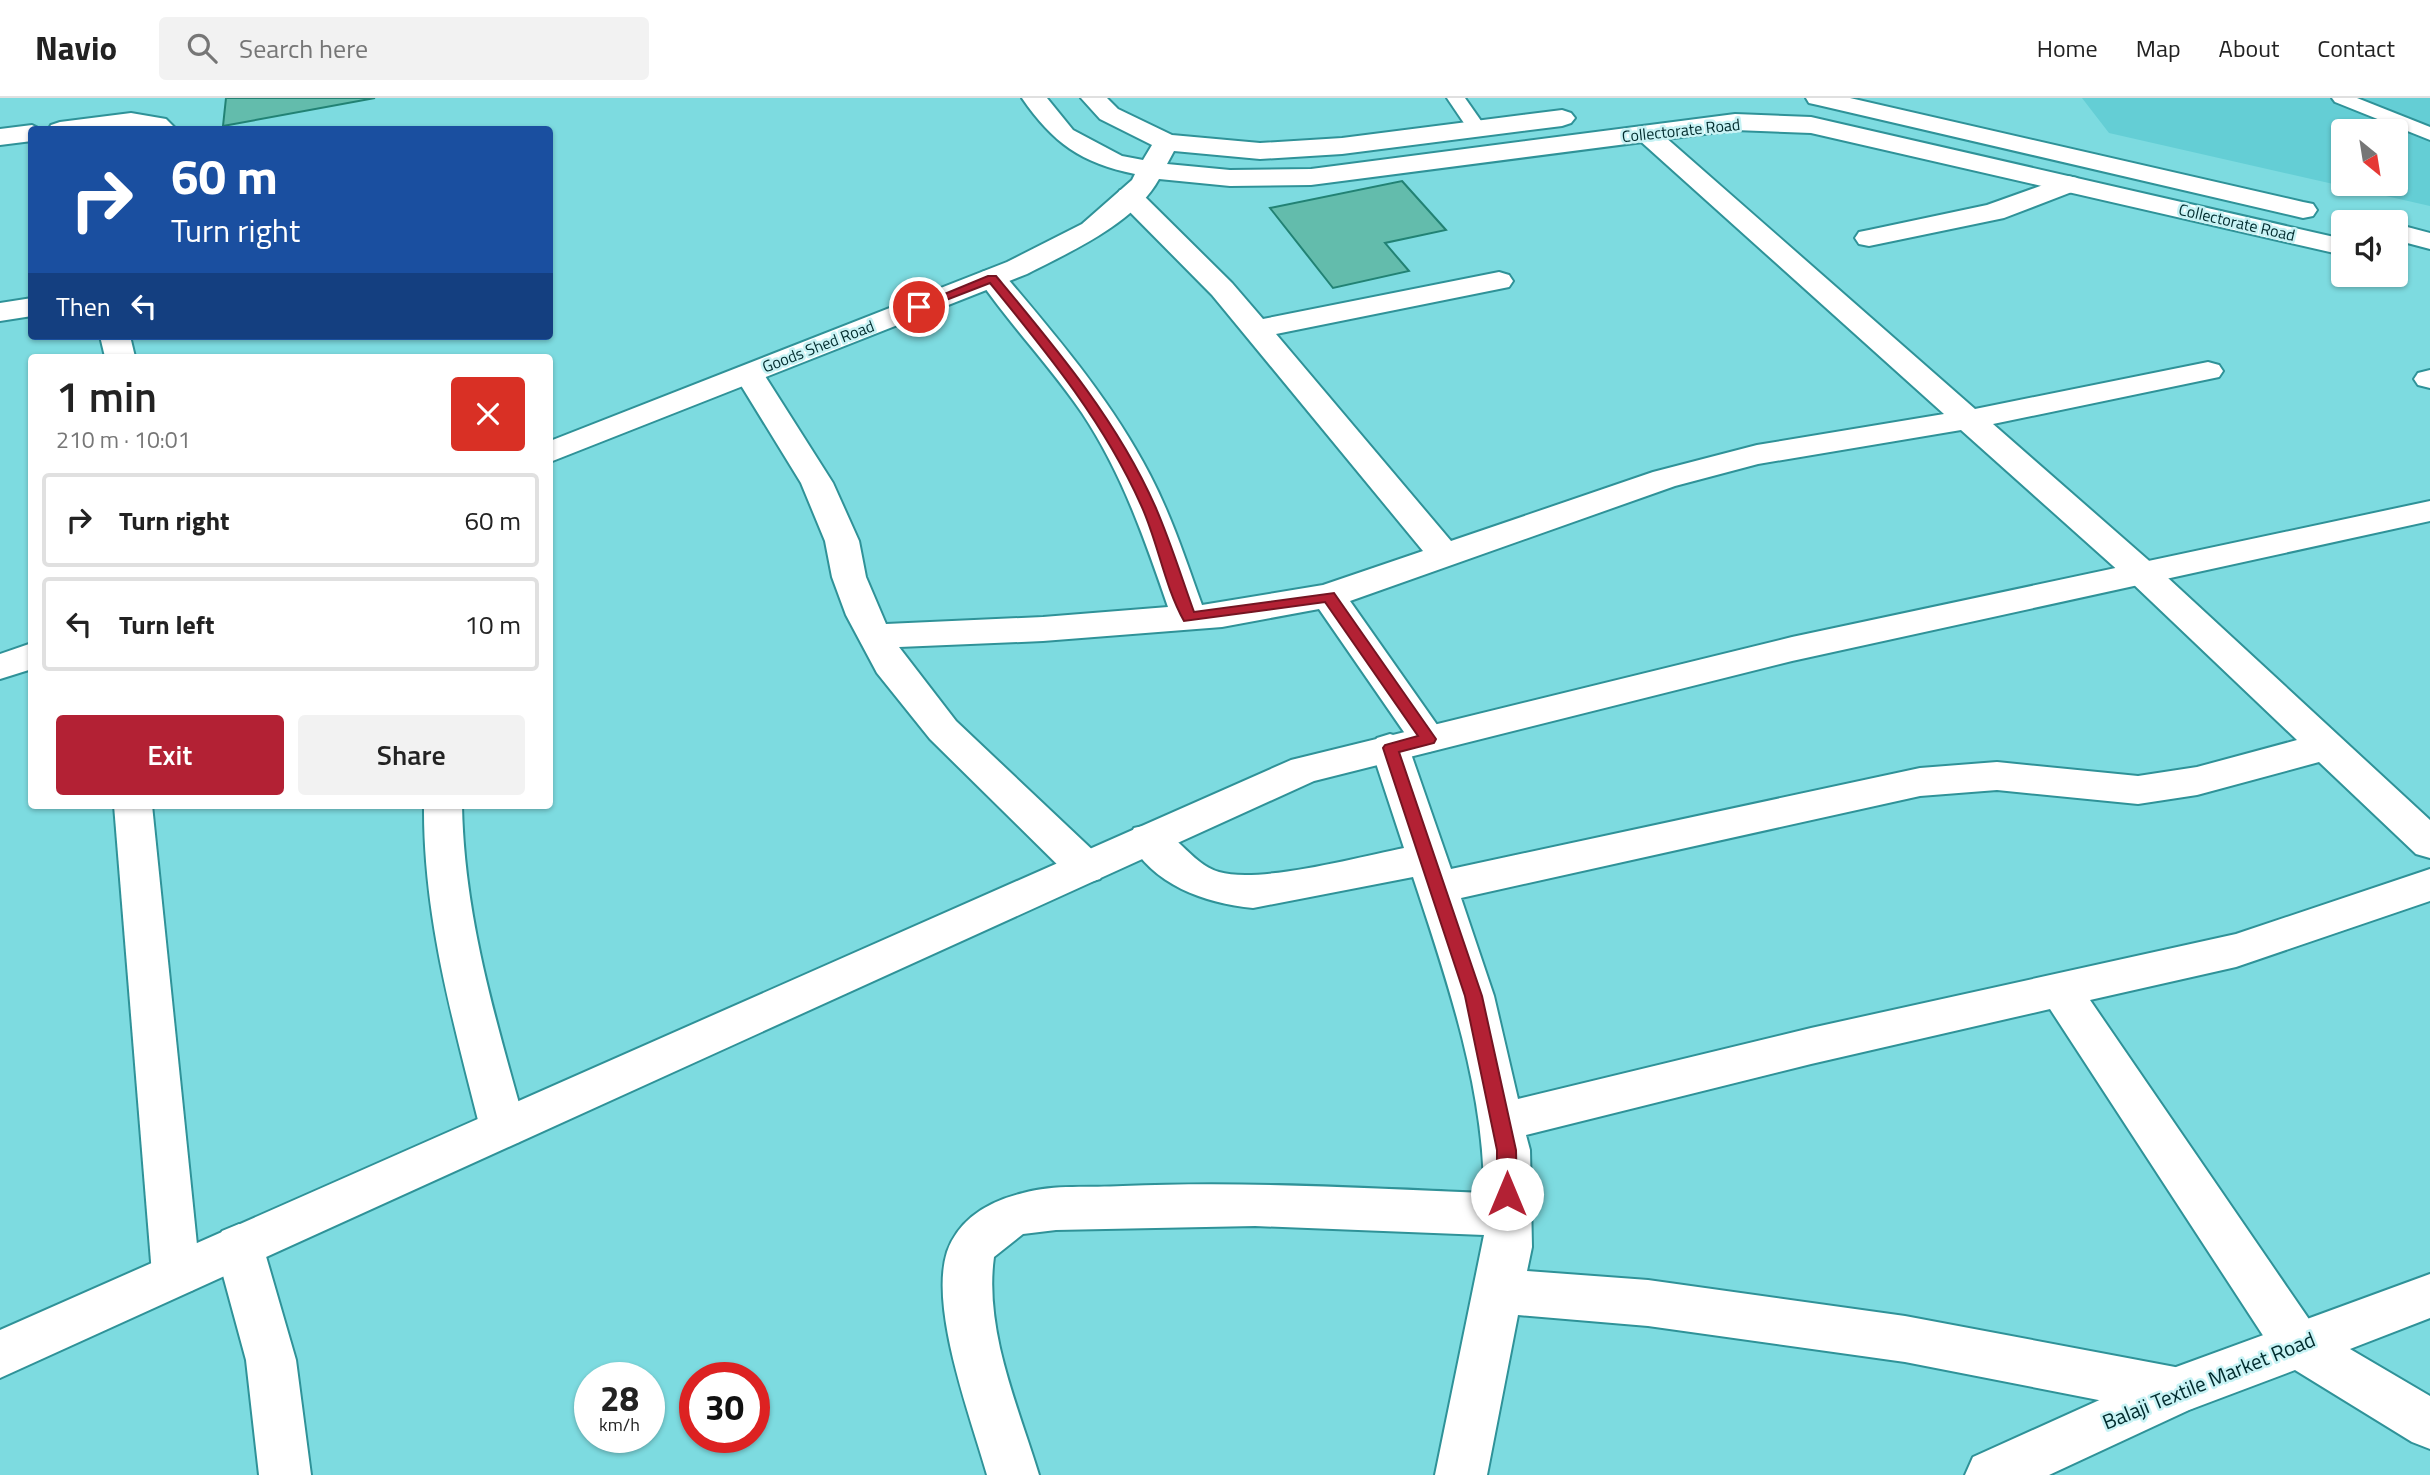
<!DOCTYPE html>
<meta charset="utf-8">
<style>
body{margin:0;font-family:"Titillium Web",sans-serif;background:#f2f2f2;color:#222;height:100vh;display:flex;flex-direction:column;font-size:26px;white-space:nowrap}
*{box-sizing:border-box;margin:0}
p{font-size:23px;color:#767676}
.icon{flex:none;width:38px;height:38px;fill:none;stroke:currentColor;stroke-width:2;stroke-linecap:round;stroke-linejoin:round}
.map{position:relative;flex:1;overflow:hidden}
.side{position:absolute;left:28px;top:256px;width:525px;height:455px;display:flex;flex-direction:column;background:#fff;border-radius:7px;box-shadow:0 2px 5px #0004}
.side>*{flex:none}
.banner{position:absolute;left:28px;top:28px;width:525px;height:214px;border-radius:7px;box-shadow:0 2px 5px #0004;background:#1a4fa0;color:#fff;overflow:hidden}
.needle{width:46px;rotate:150deg}
.fabs{position:absolute;left:2331px;top:21px;display:grid;gap:14px}
.fabs a{display:grid;place-items:center;width:77px;height:77px;border-radius:7px;background:#fff;box-shadow:0 2px 5px #0004;font-size:35px}
.speed{position:absolute;left:574px;top:1264px;display:flex;gap:14px;font-size:35px;font-weight:700;text-align:center}
.speed>*{display:grid;place-content:center;width:91px;height:91px;border-radius:50%;background:#fff;box-shadow:0 2px 5px #0004;line-height:1}
.speed small{font-size:18px;font-weight:400}
.speed .limit{border:10px solid #d22;background:#fff;color:#111}
.pin{position:absolute;display:grid;place-items:center;width:60px;height:60px;color:#fff;margin:-30px;border:4px solid #fff;border-radius:50%;box-shadow:0 2px 7px #0007}
.me{position:absolute;width:77px;margin:-38px;rotate:0deg;stroke-linejoin:round;filter:drop-shadow(0 0 5px #0008)}
.turn{display:flex;align-items:center;gap:24px;height:147px;padding:0 28px;font-size:32px}
.turn .icon{width:91px;height:91px;stroke-width:2.5}
.turn b{display:block;font-size:49px;line-height:60px}
.then{display:flex;align-items:center;height:66px;padding:0 28px;background:#0003;gap:14px;font-size:26px}
.round{display:grid;place-items:center;flex:none;width:74px;height:74px;border-radius:7px;background:#f2f2f2}
.headline{display:flex;align-items:center;justify-content:space-between;height:119px;padding:0 28px}
h1{font-size:42px;font-weight:600;line-height:52px}
.primary-button{display:flex;gap:14px;margin-top:auto;padding:14px 28px}
.primary-button a{flex:1;height:80px;border-radius:7px;background:#b32134;color:#fff;font-size:28px;font-weight:600;line-height:80px;text-align:center}
.primary-button a+a{background:#f2f2f2;color:#222}
ul{padding:0;list-style:none}
li{display:flex;align-items:center;gap:21px;height:94px;margin:0 14px 10px;padding:0 14px;border:4px solid #e0e0e0;border-radius:7px}
li div{flex:1}
li b{display:block;font-size:26px}
li em{font-style:normal}
header{display:flex;align-items:center;gap:42px;box-sizing:border-box;height:98px;padding:0 35px;background:#fff;border-bottom:2px solid #e0e0e0}
header strong{font-size:33px}
nav{display:flex;gap:38px;margin-inline-start:auto;font-size:24px}
.search{width:490px;height:63px;background:#f2f2f2;display:flex;align-items:center;gap:18px;box-sizing:border-box;padding:0 24px;border-radius:7px;color:#767676;font-size:26px}
.map>svg:first-child{display:block}
.built{fill:#64ced5;fill-rule:evenodd}
.building{fill:#63bcac;stroke:#228274;stroke-width:2}
.lines{fill:none;stroke-linecap:round;stroke-linejoin:round}
.lane-casing{stroke:#2f9298;stroke-width:4}
.street-casing{stroke:#2f9298;stroke-width:4}
.secondary-casing{stroke:#2f9298;stroke-width:4}
.lane{fill:#fff;fill-rule:evenodd}
.street{fill:#fff;fill-rule:evenodd}
.secondary{fill:#fff;fill-rule:evenodd}
.route{fill:#b32134;stroke:#741522;stroke-width:2}
.labels{text-anchor:middle;stroke-width:5;stroke-linejoin:round;paint-order:stroke}
.far-street-label{font-size:16px;fill:#002b2d;stroke:#c8f3f5}
.near-street-label{font-size:21px;fill:#002b2d;stroke:#c8f3f5}
</style>
<header>
<strong>Navio</strong>
<div class="search"><svg class="icon" aria-label="search" viewBox="0 0 24 24"><circle cx="10" cy="10" r="6"/><path d="M15 15l6 6"/></svg>Search here</div>
<nav><a>Home</a><a>Map</a><a>About</a><a>Contact</a></nav>
</header>
<div class="map">
<svg width="2430" height="1377" viewBox="0 0 2430 1377">
<rect width="100%" height="100%" fill="#7ddbe0"/>
<path class="built" d="M2082,0H2430V108L2109,35ZM2343,33H2396V86H2343Z"/>
<g class="building">
<polygon points="226,0 375,0 223,28"/>
<polygon points="1402,83 1446,132 1385,145 1409,173 1333,190 1270,110"/>
</g>
<g class="lines">
<g class="lane-casing">
<g id="lane">
<polygon points="1447,0 1465,0 1486,30 1484,34 1470,34"/>
<polygon points="2332,0 2357,0 2430,29 2430,42 2335,4"/>
</g>
</g>
<g class="street-casing">
<g id="street">
<polygon points="131,15 166,21 177,32 48,32 51,27 60,24"/>
<polygon points="32,27 42,32 32,32 32,43 0,47 0,31"/>
<path d="M1647,28L1656,31L1975,311L2208,264L2219,267L2223,273L2219,279L1993,326L2155,468L2430,722V760L2416,756L2319,664L2197,697L2138,706L1997,692L1920,698L1461,800L1494,898L1518,1001L1811,930L2236,836L2430,771V803L2236,869L2090,902L2315,1230L2322,1246L2315,1262L2297,1269L2279,1262L2050,911L1811,966L1526,1037L1530,1052L1532,1149L1527,1173L1648,1182L1905,1218L2175,1269L2193,1276L2200,1293L2193,1310L2175,1317L1905,1264L1648,1228L1518,1217L1487,1377H1435L1484,1137L1255,1128L1056,1132L1023,1136L994,1159C984,1232 1018,1308 1039,1377H987C971,1320 929,1211 947,1154C959,1120 990,1103 1023,1095C1055,1086 1090,1090 1123,1088C1244,1083 1364,1090 1484,1095C1484,989 1446,879 1413,779L1253,810C1204,805 1153,787 1128,741L1134,730C1172,719 1185,764 1219,774C1259,786 1359,759 1404,750L1371,650L1377,640L1390,636L1403,640L1409,650L1451,771L1920,670L1997,664L2138,678L2197,669L2297,642L2131,484L1961,332L1758,366L1675,388L1350,503L1447,641L1441,650L1428,654L1415,650L1319,511L1222,529L1043,543L899,549L956,623L1100,759L1106,770L1100,781L1086,785L1072,781L930,641L877,575L846,517L832,479L825,443L801,385L734,276L738,270L749,267L760,270L833,385L859,443L866,479L886,526L1043,519L1168,509C1145,442 1122,375 1082,315C1050,268 1010,227 978,180L982,174L992,171L1002,174C1056,238 1112,303 1150,377C1172,419 1186,463 1202,507L1323,487L1423,453L1212,197L1120,104L1116,98L1120,92H1138L1232,185L1263,221L1499,174L1509,177L1513,183L1509,189L1276,236L1451,443L1653,374L1757,347L1944,316L1638,41L1634,36L1638,31Z"/>
<polygon points="2068,78 2077,80 2081,86 2077,92 2004,120 1869,148 1859,146 1855,140 1859,134 1869,132 1987,107"/>
<polygon points="32,200 32,218 0,223 0,205"/>
<polygon points="100,238 130,238 135,259 105,259"/>
<polygon points="2430,272 2430,290 2418,287 2414,281 2418,275"/>
<polygon points="114,707 152,707 200,1176 193,1192 176,1198 159,1192 152,1176"/>
<path d="M424,707H462C464,819 496,923 526,1030L519,1044L503,1049L487,1044L480,1030C453,923 423,819 424,707Z"/>
<polygon points="239,1126 256,1133 263,1148 296,1262 311,1377 259,1377 246,1262 215,1148 222,1133"/>
</g>
</g>
<g class="secondary-casing">
<g id="secondary">
<path d="M1022,0H1047L1073,32L1122,58L1143,62L1152,47L1100,21L1081,0H1107L1118,11L1172,37L1260,45L1342,40L1562,12L1571,15L1575,20L1571,25L1562,28L1342,56L1260,61L1174,53L1167,66L1230,72L1311,71L1735,16L1811,19L2343,141V157L1811,35L1735,32L1311,87L1230,88L1159,81C1135,125 1070,154 1027,176L550,364V343L1007,164L1082,126L1132,82L1135,76C1081,65 1053,45 1022,0Z"/>
<polygon points="1806,0 1850,0 2303,104 2313,106 2317,112 2313,118 2303,120 1818,7 1809,5"/>
<polygon points="2396,126 2430,135 2430,151 2396,142"/>
<polygon points="2430,403 2430,423 1792,563 1314,683 0,1280 0,1232 1291,662 1792,539"/>
<polygon points="32,545 32,571 0,581 0,556"/>
<polygon points="2430,1176 2430,1220 2350,1251 2430,1298 2430,1351 2412,1344 2295,1272 2189,1312 2049,1377 1965,1377 1973,1359 2157,1276"/>
</g>
</g>
<use href="#lane" class="lane"/>
<use href="#street" class="street"/>
<use href="#secondary" class="secondary"/>
</g>
<path class="route" d="M988,178H996C1055,249 1117,322 1155,408C1170,442 1181,478 1194,514L1334,495L1436,641L1434,645L1399,654L1482,898L1516,1052L1517,1096L1514,1102L1507,1104L1500,1102L1497,1096V1052L1465,898L1383,650L1385,647L1418,638L1325,504L1184,523C1164,487 1158,444 1141,407C1104,324 1047,255 990,185L923,211L913,209Z"/>
<g class="labels">
<g class="far-street-label">
<text transform="translate(1681 32) rotate(-6)" y="6">Collectorate Road</text>
<text transform="translate(2237 124) rotate(13)" y="6">Collectorate Road</text>
<text transform="translate(818 248) rotate(-21)" y="6">Goods Shed Road</text>
</g>
<g class="near-street-label">
<text transform="translate(2209 1283) rotate(-22)" y="7">Balaji Textile Market Road</text>
</g>
</g>
</svg>
<div class="fabs">
<a><svg class="needle" viewBox="-14 -14 28 28"><path d="M0-13l5 13h-10z" fill="#e53935"/><path d="M0 13l5-13h-10z" fill="#767676"/></svg></a>
<a><svg class="icon" aria-label="sound" viewBox="0 0 24 24"><path d="M4 9h4l5-4v14l-5-4H4zM17 9q2 3 0 6"/></svg></a>
</div>
<div class="speed"><div>28<small>km/h</small></div><div class="limit">30</div></div>
<div class="pin" style="left:919px;top:209px;background:#d93025"><svg class="icon" aria-label="arrive" viewBox="0 0 24 24"><path d="M6 21V4h12l-3 4 3 4H6"/></svg></div>
<svg class="me" style="left:1507px;top:1096px" viewBox="-20 -20 40 40"><circle r="19" fill="#fff"/><path d="M0-13L10 11 0 6-10 11z" fill="#b32134"/></svg>
<div class="banner">
<div class="turn"><svg class="icon" aria-label="right" viewBox="0 0 24 24"><path d="M7 20v-9h11M14 6l5 5-5 5"/></svg><div><b>60 m</b>Turn right</div></div>
<div class="then">Then<svg class="icon" aria-label="left" viewBox="0 0 24 24"><path d="M17 20v-9H6M10 6l-5 5 5 5"/></svg></div>
</div>
<section class="side">
<div class="headline"><div><h1>1 min</h1><p>210 m · 10:01</p></div><a class="round" style="background:#d93025;color:#fff"><svg class="icon" aria-label="close" viewBox="0 0 24 24"><path d="M6 6l12 12M18 6L6 18"/></svg></a></div>
<ul>
<li><svg class="icon" aria-label="right" viewBox="0 0 24 24"><path d="M7 20v-9h11M14 6l5 5-5 5"/></svg><div><b>Turn right</b></div><em>60 m</em></li>
<li><svg class="icon" aria-label="left" viewBox="0 0 24 24"><path d="M17 20v-9H6M10 6l-5 5 5 5"/></svg><div><b>Turn left</b></div><em>10 m</em></li>
</ul>
<div class="primary-button"><a>Exit</a><a>Share</a></div>
</section>
</div>
